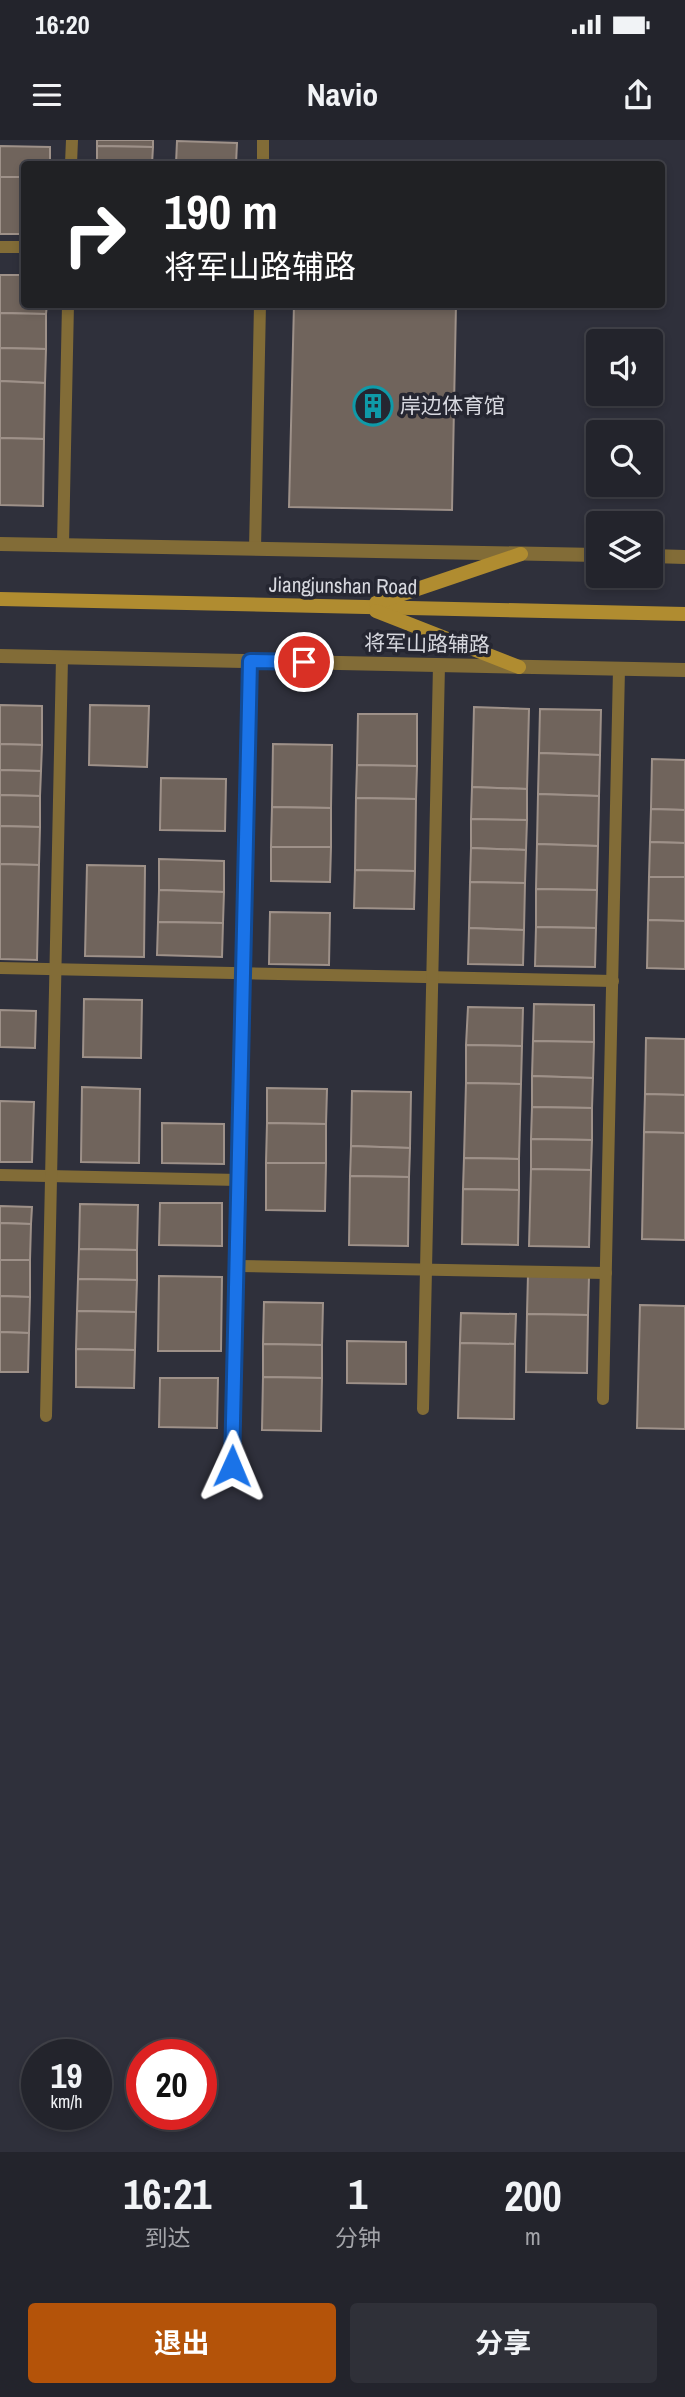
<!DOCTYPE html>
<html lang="zh">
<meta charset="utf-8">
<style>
body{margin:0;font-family:"Archivo Narrow","Noto Sans SC",sans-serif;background:#2f3038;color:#f1f3f6;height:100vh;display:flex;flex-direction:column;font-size:26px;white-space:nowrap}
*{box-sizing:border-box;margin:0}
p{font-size:23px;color:#a3a4a9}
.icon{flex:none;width:38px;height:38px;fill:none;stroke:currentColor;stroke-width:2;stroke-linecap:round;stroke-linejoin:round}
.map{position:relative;height:2012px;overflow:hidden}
.panel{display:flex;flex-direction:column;background:#23242c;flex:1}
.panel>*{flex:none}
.banner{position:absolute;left:21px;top:21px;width:644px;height:147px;border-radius:7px;box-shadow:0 4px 10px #0003,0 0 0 2px #404148;background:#202124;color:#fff;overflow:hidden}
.buttons{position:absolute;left:586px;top:189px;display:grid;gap:14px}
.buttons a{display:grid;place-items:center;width:77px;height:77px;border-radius:7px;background:#23242c;box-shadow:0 4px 10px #0003,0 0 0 2px #404148;font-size:35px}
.speed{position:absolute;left:21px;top:1899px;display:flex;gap:14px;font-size:35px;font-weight:700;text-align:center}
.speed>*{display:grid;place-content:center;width:91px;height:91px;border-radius:50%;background:#23242c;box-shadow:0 4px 10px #0003,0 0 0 2px #404148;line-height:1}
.speed small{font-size:18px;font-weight:400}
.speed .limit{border:10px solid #d22;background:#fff;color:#111}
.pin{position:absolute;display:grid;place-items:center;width:60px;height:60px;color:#fff;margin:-30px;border:4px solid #fff;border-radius:50%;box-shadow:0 2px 7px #0007}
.me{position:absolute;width:77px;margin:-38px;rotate:1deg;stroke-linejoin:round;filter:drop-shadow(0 0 5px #0008)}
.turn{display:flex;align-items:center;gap:24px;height:147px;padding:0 28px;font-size:32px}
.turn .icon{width:91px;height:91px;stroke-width:2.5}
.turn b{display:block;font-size:49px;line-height:60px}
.eta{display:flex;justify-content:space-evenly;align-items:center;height:119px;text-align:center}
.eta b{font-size:42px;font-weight:700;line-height:49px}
.button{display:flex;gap:14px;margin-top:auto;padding:14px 28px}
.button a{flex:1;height:80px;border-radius:7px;background:#b45309;color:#fff;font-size:28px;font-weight:700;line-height:80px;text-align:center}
.button a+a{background:#2f3038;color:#f1f3f6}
.status{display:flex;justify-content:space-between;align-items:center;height:49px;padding:0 35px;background:#23242c;direction:ltr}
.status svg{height:19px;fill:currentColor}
header{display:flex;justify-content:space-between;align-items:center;height:91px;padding:0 28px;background:#23242c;font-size:32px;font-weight:700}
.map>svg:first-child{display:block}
.building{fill:#70645c;stroke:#9e9189;stroke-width:2}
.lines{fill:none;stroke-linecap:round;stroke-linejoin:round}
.lane{stroke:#826c37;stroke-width:12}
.street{stroke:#826c37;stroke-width:14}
.secondary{stroke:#b08c30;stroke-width:14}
.route-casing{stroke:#114b97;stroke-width:18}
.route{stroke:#1a73e8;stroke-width:12}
.labels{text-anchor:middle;stroke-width:7;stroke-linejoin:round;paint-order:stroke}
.poi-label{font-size:21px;fill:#d7d8df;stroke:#252631;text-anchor:start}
.street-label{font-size:21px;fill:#d7d8df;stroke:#252631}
</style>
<div class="status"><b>16:20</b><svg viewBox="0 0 49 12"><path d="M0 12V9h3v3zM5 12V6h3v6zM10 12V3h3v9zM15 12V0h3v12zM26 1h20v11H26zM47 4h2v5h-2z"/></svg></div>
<header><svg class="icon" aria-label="menu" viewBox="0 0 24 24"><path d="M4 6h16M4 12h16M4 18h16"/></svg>Navio<svg class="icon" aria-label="share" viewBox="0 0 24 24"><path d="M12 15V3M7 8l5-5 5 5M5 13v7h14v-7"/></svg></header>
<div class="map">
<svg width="685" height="2012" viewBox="0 0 685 2012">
<rect width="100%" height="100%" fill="#2f303b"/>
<g class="building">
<polygon points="97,0 153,0 153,7 97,6"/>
<polygon points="177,1 237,3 236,24 176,24"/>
<polygon points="0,6 50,7 50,24 24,24 24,37 0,37"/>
<polygon points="97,6 153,7 152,24 97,24"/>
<rect x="0" y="37" width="24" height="57"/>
<polygon points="0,135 24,135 24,164 47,164 46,174 0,173"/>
<polygon points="294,164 456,164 452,370 289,367"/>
<polygon points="0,173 46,174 46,209 0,208"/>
<polygon points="0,208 46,209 45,243 0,241"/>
<polygon points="0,241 45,243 44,299 0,298"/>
<polygon points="0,298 44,299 43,366 0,365"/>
<polygon points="0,565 42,566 42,605 0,604"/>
<polygon points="90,565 149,566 147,627 89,625"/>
<polygon points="474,567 529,569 527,649 472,647"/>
<polygon points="540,569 601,570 600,615 539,613"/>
<polygon points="358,574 417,574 417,626 357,625"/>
<polygon points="0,604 42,605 41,631 0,630"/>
<polygon points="273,604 332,605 331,668 272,667"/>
<polygon points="539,613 600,615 599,656 538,654"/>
<polygon points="652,619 685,620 685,670 651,669"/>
<polygon points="357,625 417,626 416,659 356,658"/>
<polygon points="0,630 41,631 40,656 0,655"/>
<polygon points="161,638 226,639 225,691 160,690"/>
<polygon points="472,647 527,649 527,680 471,679"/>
<polygon points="538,654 599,656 598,706 537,704"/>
<polygon points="0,655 40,656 40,687 0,686"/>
<polygon points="356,658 416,659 415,731 355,730"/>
<polygon points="272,667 331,668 331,707 271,707"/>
<polygon points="651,669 685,670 685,703 650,702"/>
<polygon points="471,679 527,680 526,710 471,708"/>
<polygon points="0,686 40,687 39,725 0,724"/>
<polygon points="650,702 685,703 685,737 649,737"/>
<polygon points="537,704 598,706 597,750 536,749"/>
<polygon points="271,707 331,707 330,742 271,741"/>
<polygon points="471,708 526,710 525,743 470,742"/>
<polygon points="159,719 224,721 224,752 159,750"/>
<polygon points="0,724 39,725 37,820 0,819"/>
<polygon points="87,725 145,726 144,817 85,816"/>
<polygon points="355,730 415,731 414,769 354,768"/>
<polygon points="649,737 685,737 685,781 648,780"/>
<polygon points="470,742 525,743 524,790 469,788"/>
<polygon points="536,749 597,750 596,788 536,787"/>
<polygon points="159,750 224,752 223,783 158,782"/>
<polygon points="270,772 330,773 329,825 269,824"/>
<polygon points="648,780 685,781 685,829 647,828"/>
<polygon points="158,782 223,783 222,817 157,815"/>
<polygon points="536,787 596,788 595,827 535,826"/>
<polygon points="469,788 524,790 523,825 468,824"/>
<polygon points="84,859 142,860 141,918 83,917"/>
<polygon points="534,864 594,865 594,902 533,901"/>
<polygon points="468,867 523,868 522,906 466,905"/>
<polygon points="0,870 36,871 35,908 0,907"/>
<polygon points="646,898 685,899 685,955 645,954"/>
<polygon points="533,901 594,902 593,938 532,936"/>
<polygon points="466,905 522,906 521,944 466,943"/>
<polygon points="532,936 593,938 592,968 532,967"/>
<polygon points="466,943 521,944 519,1019 464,1018"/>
<polygon points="82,947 140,949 139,1023 81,1022"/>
<polygon points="267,948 327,949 326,984 267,983"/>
<polygon points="352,951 411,952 410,1008 351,1006"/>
<polygon points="645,954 685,955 685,993 644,992"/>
<polygon points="0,961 34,962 32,1022 0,1022"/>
<polygon points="532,967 592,968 592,1000 531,999"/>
<polygon points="162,983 224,984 224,1024 162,1023"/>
<polygon points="267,983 326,984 326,1023 266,1023"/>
<polygon points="644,992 685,993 685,1100 642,1099"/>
<polygon points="531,999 592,1000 591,1030 531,1029"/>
<polygon points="351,1006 410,1008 409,1037 350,1036"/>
<polygon points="464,1018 519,1019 519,1050 463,1049"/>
<polygon points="266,1023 326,1023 325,1071 266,1070"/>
<polygon points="531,1029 591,1030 589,1107 529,1106"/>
<polygon points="350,1036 409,1037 408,1106 349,1105"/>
<polygon points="463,1049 519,1050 518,1105 462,1104"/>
<polygon points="160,1063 222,1063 222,1106 159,1105"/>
<polygon points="80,1064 138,1065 137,1110 79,1109"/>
<polygon points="0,1066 32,1067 31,1084 0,1083"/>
<polygon points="0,1083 31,1084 30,1120 0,1120"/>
<polygon points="79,1109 137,1110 137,1140 78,1139"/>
<polygon points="0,1120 30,1120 30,1157 0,1156"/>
<polygon points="528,1134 589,1136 588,1175 527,1174"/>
<polygon points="159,1136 222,1137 221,1211 158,1211"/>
<polygon points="78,1139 137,1140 136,1172 77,1171"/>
<polygon points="0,1156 30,1157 29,1193 0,1192"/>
<polygon points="264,1162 323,1163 322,1205 263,1204"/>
<polygon points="640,1165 685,1166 685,1289 637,1288"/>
<polygon points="77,1171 136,1172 135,1210 76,1209"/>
<polygon points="461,1173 516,1174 515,1204 460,1203"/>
<polygon points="527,1174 588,1175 587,1233 526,1232"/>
<polygon points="0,1192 29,1193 28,1232 0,1232"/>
<polygon points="347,1201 406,1202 406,1244 347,1243"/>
<polygon points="460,1203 515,1204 514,1279 458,1278"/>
<polygon points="263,1204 322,1205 322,1238 263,1237"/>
<polygon points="76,1209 135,1210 134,1248 76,1247"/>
<polygon points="263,1237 322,1238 321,1291 262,1290"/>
<polygon points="160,1238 218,1238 217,1288 159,1287"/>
</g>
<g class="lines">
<g class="lane">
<polyline points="71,24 72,0"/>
<polyline points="263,24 263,0"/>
<polyline points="0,107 24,107"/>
<polyline points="63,405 68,164"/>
<polyline points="255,409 260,164"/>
<polyline points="0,828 613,841"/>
<polyline points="0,1035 239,1040"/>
<polyline points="237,1126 606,1133"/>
<polyline points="603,1259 619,529"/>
<polyline points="423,1269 439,525"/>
<polyline points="46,1276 62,518"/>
<polyline points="232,1326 250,521"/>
</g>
<g class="street">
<polyline points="0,404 598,415"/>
<polyline points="651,416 685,417"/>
<polyline points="0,516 685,530"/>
</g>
<g class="secondary">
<polyline points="0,459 685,474"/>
<polyline points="376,463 521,414"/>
<polyline points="376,471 519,527"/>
</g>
</g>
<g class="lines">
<g class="route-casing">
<polyline id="route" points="232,1326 250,521 304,522"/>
</g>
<use href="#route" class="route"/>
</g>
<defs>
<g id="building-ring" transform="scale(2.0125)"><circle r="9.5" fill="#252631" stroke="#0f9aa8" stroke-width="1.5"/><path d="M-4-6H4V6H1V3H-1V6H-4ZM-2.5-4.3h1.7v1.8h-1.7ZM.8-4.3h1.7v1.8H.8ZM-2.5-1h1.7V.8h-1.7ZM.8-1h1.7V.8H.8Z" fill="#0f9aa8"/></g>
</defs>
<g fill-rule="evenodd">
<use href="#building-ring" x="373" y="266"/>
</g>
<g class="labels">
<g class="poi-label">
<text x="400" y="273">岸边体育馆</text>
</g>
<g class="street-label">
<text transform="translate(343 446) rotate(1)" y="7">Jiangjunshan Road</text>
<text transform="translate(427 504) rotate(1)" y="7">将军山路辅路</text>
</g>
</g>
</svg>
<div class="buttons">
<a><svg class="icon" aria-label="sound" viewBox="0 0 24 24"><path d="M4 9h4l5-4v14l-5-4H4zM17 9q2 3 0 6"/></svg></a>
<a><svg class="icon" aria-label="search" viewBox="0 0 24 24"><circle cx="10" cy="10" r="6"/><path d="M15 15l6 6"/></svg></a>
<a><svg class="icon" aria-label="layers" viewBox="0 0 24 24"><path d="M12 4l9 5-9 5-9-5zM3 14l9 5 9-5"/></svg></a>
</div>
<div class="speed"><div>19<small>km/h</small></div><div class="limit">20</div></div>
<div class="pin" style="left:304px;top:522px;background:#d93025"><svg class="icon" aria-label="arrive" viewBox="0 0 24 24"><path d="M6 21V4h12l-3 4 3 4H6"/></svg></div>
<svg class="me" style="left:232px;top:1326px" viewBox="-20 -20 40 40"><path d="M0-17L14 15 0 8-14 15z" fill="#1a73e8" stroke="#fff" stroke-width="4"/></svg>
<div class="banner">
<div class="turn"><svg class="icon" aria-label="right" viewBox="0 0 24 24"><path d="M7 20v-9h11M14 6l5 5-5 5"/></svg><div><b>190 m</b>将军山路辅路</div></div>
</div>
</div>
<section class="panel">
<div class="eta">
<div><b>16:21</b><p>到达</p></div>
<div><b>1</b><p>分钟</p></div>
<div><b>200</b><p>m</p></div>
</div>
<div class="button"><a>退出</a><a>分享</a></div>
</section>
